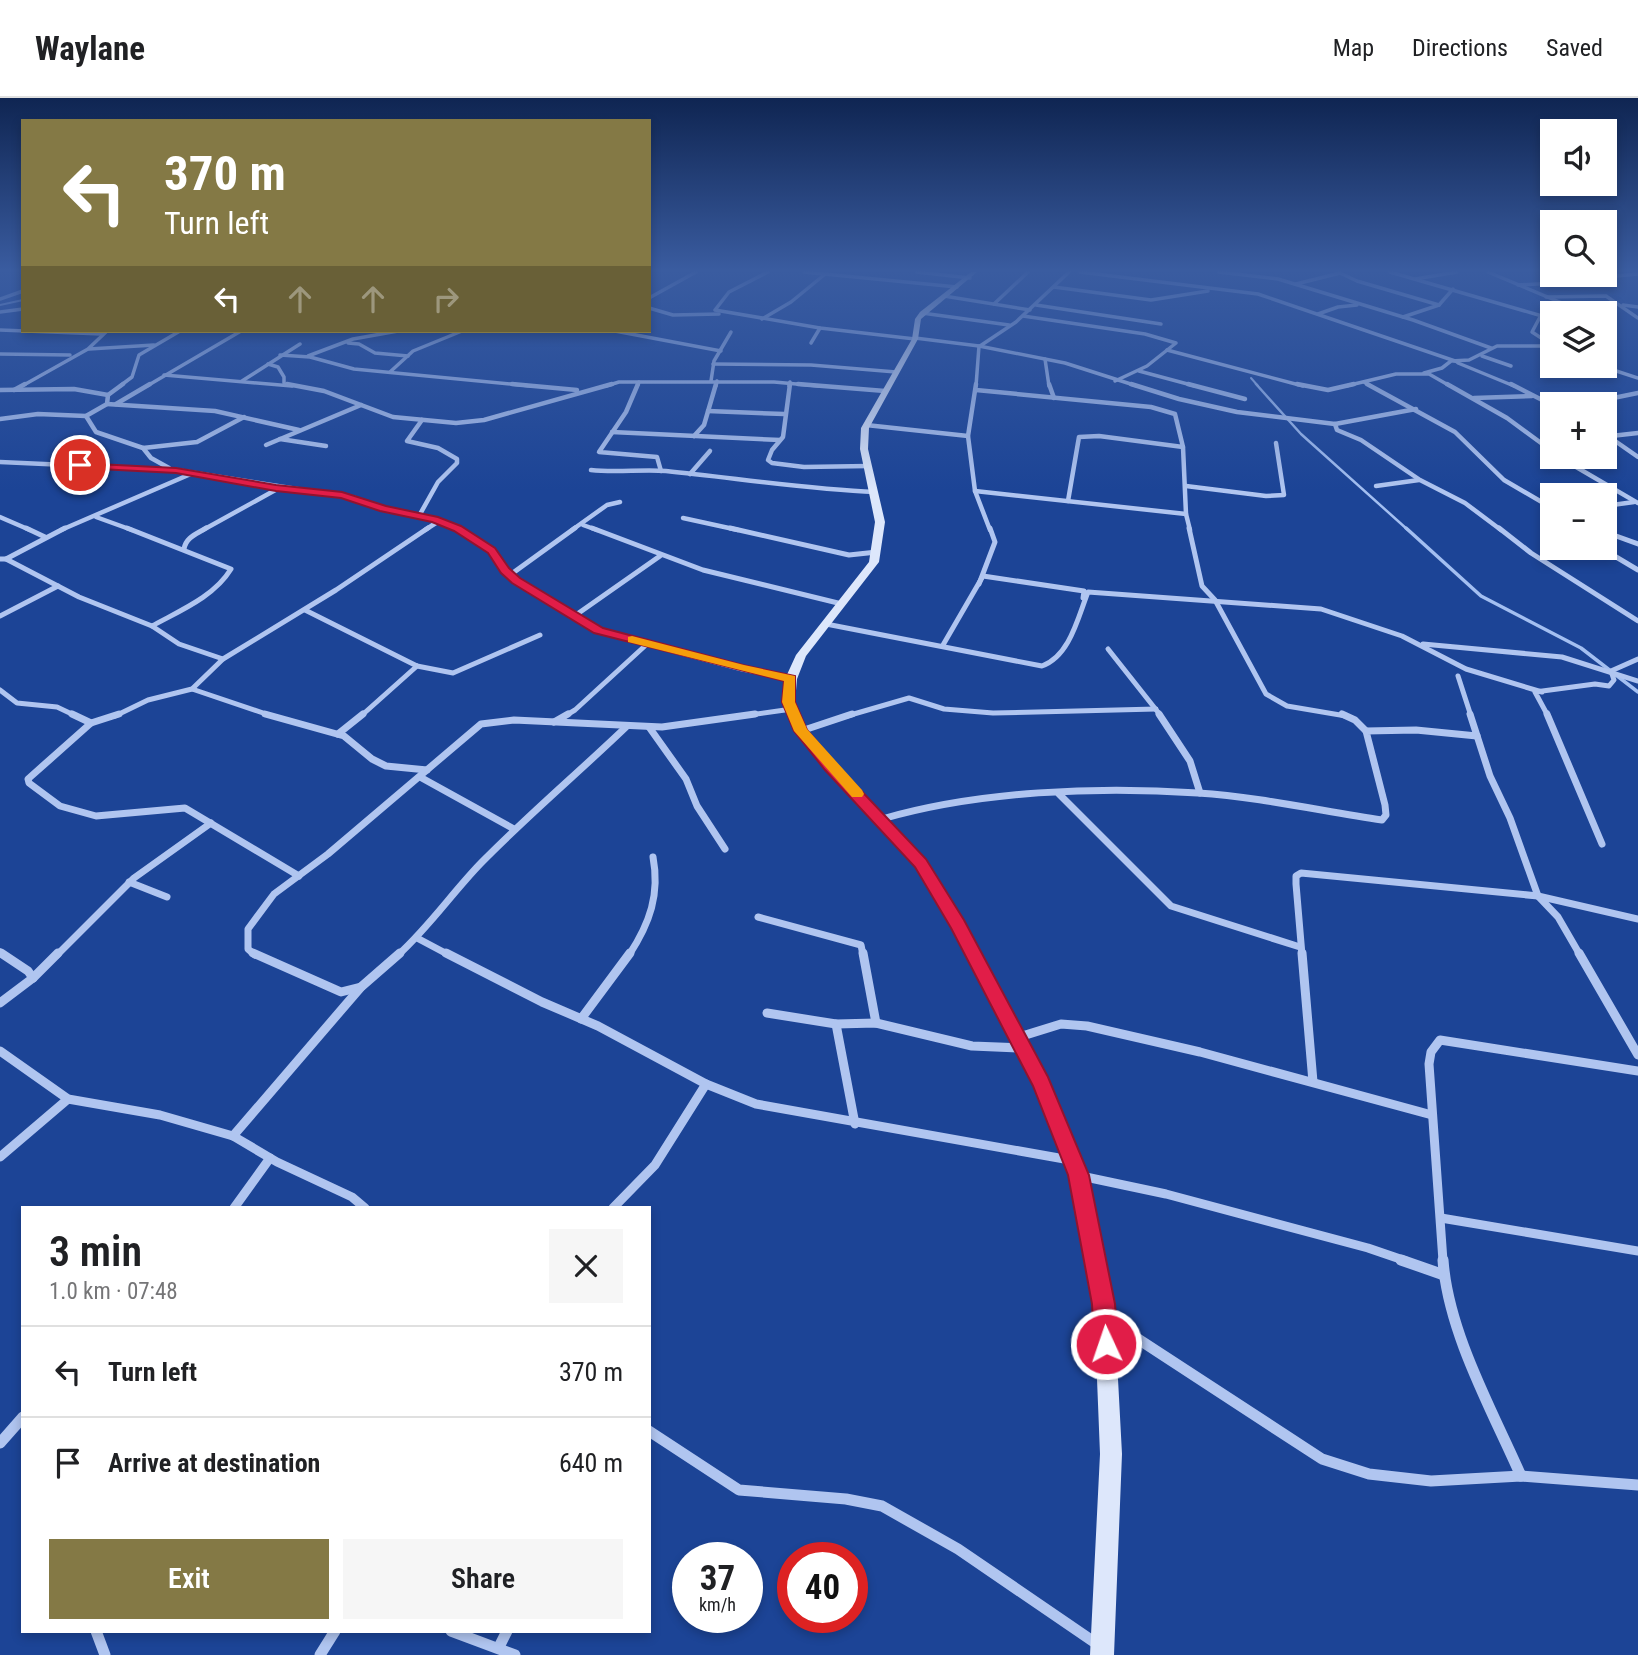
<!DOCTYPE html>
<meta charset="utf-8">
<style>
body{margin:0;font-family:"Roboto Condensed",sans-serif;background:#f6f6f6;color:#202124;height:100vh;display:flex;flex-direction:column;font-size:26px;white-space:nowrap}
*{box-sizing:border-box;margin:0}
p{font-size:23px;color:#757577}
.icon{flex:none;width:38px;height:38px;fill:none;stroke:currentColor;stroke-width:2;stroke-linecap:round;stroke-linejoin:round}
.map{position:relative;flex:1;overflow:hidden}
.side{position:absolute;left:21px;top:1108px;width:630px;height:427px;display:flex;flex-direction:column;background:#fff;border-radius:0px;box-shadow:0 4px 10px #0003}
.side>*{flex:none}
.hud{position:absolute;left:21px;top:21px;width:630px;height:214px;border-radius:0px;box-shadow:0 4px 10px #0003;background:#847945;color:#fff;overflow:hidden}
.buttons{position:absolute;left:1540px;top:21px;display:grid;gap:14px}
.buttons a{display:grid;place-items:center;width:77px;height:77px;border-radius:0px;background:#fff;box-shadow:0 4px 10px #0003;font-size:35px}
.speed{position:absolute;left:672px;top:1444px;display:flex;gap:14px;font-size:35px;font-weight:700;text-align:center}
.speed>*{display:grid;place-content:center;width:91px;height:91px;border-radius:50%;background:#fff;box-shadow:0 4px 10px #0003;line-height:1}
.speed small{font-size:18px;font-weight:400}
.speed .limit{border:10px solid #d22;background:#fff;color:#111}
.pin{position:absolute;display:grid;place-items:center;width:60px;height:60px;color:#fff;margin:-30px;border:4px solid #fff;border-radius:50%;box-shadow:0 2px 7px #0007}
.me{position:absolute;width:77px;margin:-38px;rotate:357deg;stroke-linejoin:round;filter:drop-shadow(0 0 5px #0008)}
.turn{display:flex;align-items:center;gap:24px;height:147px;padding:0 28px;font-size:32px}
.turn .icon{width:91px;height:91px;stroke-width:2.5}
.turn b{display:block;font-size:49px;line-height:60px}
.lanes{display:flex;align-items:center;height:66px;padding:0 28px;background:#0003;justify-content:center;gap:35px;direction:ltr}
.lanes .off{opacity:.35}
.round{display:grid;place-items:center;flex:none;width:74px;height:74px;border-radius:0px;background:#f6f6f6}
.overview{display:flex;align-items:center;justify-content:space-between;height:119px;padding:0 28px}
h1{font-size:42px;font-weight:600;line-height:52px}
.cta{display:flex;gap:14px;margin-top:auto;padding:14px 28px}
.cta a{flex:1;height:80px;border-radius:0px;background:#847945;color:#fff;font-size:28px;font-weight:600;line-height:80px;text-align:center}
.cta a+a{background:#f6f6f6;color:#202124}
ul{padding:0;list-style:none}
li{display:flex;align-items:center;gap:21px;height:91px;padding:0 28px;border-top:2px solid #e0e0e0}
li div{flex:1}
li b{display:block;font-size:26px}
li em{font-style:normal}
header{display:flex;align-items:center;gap:42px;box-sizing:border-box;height:98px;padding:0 35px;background:#fff;border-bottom:2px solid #e0e0e0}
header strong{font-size:33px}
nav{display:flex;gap:38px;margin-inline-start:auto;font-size:24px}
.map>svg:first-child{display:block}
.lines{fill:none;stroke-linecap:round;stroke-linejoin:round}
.stream-far2{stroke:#a3bff1;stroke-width:2}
.stream-far1{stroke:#a3bff1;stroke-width:2.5}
.stream{stroke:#a3bff1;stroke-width:3.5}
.street-far5{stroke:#b0c5f0;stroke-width:3.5}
.street-far4{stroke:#b0c5f0;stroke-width:4.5}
.street-far3{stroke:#b0c5f0;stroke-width:5}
.street-far2{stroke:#b0c5f0;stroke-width:7}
.street-far1{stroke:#b0c5f0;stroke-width:9}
.street{stroke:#b0c5f0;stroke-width:11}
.secondary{fill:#dde7fb;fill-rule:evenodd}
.route{fill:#e11d48;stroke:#92132f;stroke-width:2}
.slow{fill:#f59e0b}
</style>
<header>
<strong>Waylane</strong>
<nav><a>Map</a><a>Directions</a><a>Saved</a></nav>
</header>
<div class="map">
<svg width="1638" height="1557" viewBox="0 0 1638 1557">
<rect width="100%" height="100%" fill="#1c4496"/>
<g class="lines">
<g class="stream-far2">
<polyline points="0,207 23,202"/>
<polyline points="1251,280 1258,288"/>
</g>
<polyline class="stream-far1" points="1256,286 1301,336 1408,432"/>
<polyline class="stream" points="1406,430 1481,498 1581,550 1638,594"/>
<g class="street-far5">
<polyline points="768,174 729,194 715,212 820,230 915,241"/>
<polyline points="804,174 957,189"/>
<polyline points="917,174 970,180"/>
<polyline points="1080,174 1258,196 1458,264"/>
<polyline points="1219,174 1278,181 1413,222 1491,250"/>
<polyline points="1338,174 1357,183 1439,207"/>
<polyline points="1390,174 1542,218"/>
<polyline points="1488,174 1569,208 1563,215"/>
<polyline points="1605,175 1616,178 1638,176"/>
<polyline points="1415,181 1457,174"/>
<polyline points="1296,186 1340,175"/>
<polyline points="1518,187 1589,183 1580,177"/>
<polyline points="1054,189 1151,202 1208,193"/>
<polyline points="944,198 1030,212"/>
<polyline points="1546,199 1606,198 1638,220"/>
<polyline points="649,200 696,174"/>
<polyline points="0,201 23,193"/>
<polyline points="994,206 1028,174"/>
<polyline points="1036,207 1161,226"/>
<polyline points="1623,207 1638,209"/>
<polyline points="649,210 673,217 719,216"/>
<polyline points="0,214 23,211"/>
<polyline points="922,215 1009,227"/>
<polyline points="1318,216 1338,209 1357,207"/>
<polyline points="1552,217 1540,219 1532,234 1552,247"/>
<polyline points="1023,218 1145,236 1176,245 1147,268 1115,283"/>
<polyline points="1403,219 1439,207 1453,191"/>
<polyline points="762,221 791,204 824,177"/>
<polyline points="0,232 102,236"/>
<polyline points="615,233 721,253"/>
<polyline points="915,240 979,248 1065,265 1137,288"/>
<polyline points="348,245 359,246 375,255 408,258"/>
<polyline points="811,245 820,230"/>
<polyline points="980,248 1016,224 1069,174"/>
<polyline points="89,251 154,247"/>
<polyline points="1167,252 1303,288"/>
<polyline points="0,256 70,257"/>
<polyline points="280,257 310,259 354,271 531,288"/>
<polyline points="308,258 353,241 398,233"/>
<polyline points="1482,258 1511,268"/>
<polyline points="1045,261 1049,288"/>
<polyline points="1458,265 1514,288"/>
<polyline points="268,266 278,269 284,279 284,285"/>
<polyline points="713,266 811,267 896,274"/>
<polyline points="1601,268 1638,280"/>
<polyline points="1139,273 1195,288"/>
<polyline points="390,274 413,253 462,233"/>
<polyline points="1424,275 1442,270 1451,263 1469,262 1497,248 1552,248"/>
<polyline points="164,277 292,288"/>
<polyline points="242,283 300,246"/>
<polyline points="711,283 714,263 731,234"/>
<polyline points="1364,284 1371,288"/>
<polyline points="22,288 88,251 107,233"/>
<polyline points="120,288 132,279 139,257 180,233"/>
<polyline points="147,288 241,233"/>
<polyline points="606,288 619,284 774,284 819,288"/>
<polyline points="637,288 639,284"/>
<polyline points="716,288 717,283"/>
<polyline points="789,288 790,284"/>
<polyline points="976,288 979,248"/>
<polyline points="1346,288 1396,276 1429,276 1450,288"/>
</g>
<g class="street-far4">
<polyline points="287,286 324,293 393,319 456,325 484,322 612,286"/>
<polyline points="512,286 577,292"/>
<polyline points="638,286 626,314 599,354 657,359 661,373"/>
<polyline points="790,286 783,339 772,352 768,362 772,365 804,369 868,368"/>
<polyline points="798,286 885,293"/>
<polyline points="976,286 968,338 975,393 990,432"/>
<polyline points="1049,286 1054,300"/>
<polyline points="1131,286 1179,301 1237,314 1335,326 1416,311"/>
<polyline points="1188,286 1245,301"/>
<polyline points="1297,286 1328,292 1354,286"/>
<polyline points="1367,286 1455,334 1504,382 1552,410"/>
<polyline points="1447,286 1507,320 1552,353"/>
<polyline points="1511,286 1552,307"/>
<polyline points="0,292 74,291 108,297"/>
<polyline points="14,292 25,286"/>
<polyline points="976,292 1151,309 1175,316 1183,349 1186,416 1190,432"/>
<polyline points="1474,300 1532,298"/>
<polyline points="107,306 215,313 299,332"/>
<polyline points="116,306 150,286"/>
<polyline points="1584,306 1638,295"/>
<polyline points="708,313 784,316"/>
<polyline points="86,318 96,334 143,350 151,360 169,370"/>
<polyline points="0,321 38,316 86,318 107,306 108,297 123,286"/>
<polyline points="1335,326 1337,332 1361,342 1420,382 1465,405 1501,432"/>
<polyline points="866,327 968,338"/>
<polyline points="612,334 780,342"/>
<polyline points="1605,336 1638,359"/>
<polyline points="694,338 704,327 716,286"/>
<polyline points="1611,338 1638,335"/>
<polyline points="280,341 326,348"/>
<polyline points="266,347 361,307"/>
<polyline points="143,350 197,344 244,319"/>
<polyline points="1559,359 1638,405"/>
<polyline points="0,364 176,372 355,400 383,411 434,421 460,432"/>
<path d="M591,372C616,375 641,371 666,373C736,380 805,391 875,394"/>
<polyline points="690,376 710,353"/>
<polyline points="1186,388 1266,398 1284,397 1276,345"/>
<polyline points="1376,388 1419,382"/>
<polyline points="975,393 1186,416"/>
<polyline points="1068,403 1079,339 1099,338 1183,349"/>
<polyline points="1605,408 1634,404"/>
<polyline points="419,418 438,384 457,365 457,361 438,350 407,343 422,322"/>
<polyline points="0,419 30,432"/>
<polyline points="96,419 132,432"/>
<polyline points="683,420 738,432"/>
<polyline points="583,427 597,432"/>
<polyline points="61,432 193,375"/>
<polyline points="203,432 279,390"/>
<polyline points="425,432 439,423"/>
<polyline points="572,432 607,407 620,404"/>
</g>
<g class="street-far3">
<polyline points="26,430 45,439"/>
<path d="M127,430L231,471C214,499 179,513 152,528"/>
<polyline points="458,430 491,452 516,482 598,533 742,571 791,581"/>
<polyline points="592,430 703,472 842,506"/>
<polyline points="730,430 849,457 877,454"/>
<polyline points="1189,430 1202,488 1215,502 1266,596 1287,608 1346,618"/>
<polyline points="1499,430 1531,455 1638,523"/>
<polyline points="1605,434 1638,446"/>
<polyline points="1601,450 1638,472"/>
<path d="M184,451C186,439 197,436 206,430"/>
<polyline points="0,461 6,461 79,499 152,528 179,546 223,561"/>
<polyline points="6,461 65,430"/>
<polyline points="510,477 575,430"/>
<polyline points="979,486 995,444 990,430"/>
<polyline points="305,512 417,568 453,575 540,537"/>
<polyline points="0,518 58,488"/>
<polyline points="573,519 660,458"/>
<path d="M826,526L1042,568C1070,558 1078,519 1088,494L1321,511L1402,538L1466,571L1542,594"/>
<polyline points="1423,546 1562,559 1638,583"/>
<polyline points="943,547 983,478 1084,493 1083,500"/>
<polyline points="1108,551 1161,618"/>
<polyline points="1458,578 1471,618"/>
<polyline points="192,591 272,618"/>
<polyline points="0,592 17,605 57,609 76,618"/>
<polyline points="115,618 148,602 192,591 223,561 336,492 428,430"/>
<polyline points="361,618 417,568"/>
<polyline points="565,618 575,612 647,546"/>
<polyline points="742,618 792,611"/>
<polyline points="847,618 909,600 944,611 993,615 1156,611"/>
<polyline points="1548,618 1535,594 1595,586 1609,588 1614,582 1611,573 1638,561"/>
</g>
<g class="street-far2">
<polyline points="72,616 91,625"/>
<polyline points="119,616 91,625 28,681 29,685 60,708 96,718 185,710 299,778"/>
<polyline points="265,616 344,638 372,661 386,668 427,672"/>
<polyline points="1159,616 1190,663 1200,695"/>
<polyline points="1342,616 1355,622 1366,633"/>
<polyline points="1470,616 1490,678 1510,720 1538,798 1558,819 1580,857"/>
<polyline points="1547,616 1602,746"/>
<polyline points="554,624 568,616"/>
<polyline points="649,629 686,681 697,708 725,751"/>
<polyline points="801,633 852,616"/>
<polyline points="338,636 363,616"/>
<polyline points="420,679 514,731"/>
<polyline points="1059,696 1171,808 1300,849"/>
<path d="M882,721C979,693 1097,688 1198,695C1259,699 1321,713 1382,722L1386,717L1385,707L1366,633L1416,632L1477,638"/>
<polyline points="129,784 167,799"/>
<polyline points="758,819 861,847 863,857"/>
<polyline points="417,840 449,857"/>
<polyline points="0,854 4,857"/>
<polyline points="57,857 134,780 211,725"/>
<polyline points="255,857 248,851 248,831 274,796 328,756 481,626 514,622 662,629 755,616"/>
<path d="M398,857C429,829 452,795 481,765C527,718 578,675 626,629"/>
<path d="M629,857C650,825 660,796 653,759"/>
<polyline points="1302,857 1296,786 1296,778 1301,775 1538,798 1638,821"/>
</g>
<g class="street-far1">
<polyline points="1,855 28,873 33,880"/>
<polyline points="253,855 341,894 361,889"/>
<polyline points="446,855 542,904 598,928 706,986 756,1006 1070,1062"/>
<polyline points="863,855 876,925"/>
<polyline points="1302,855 1313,984"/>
<polyline points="1579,855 1638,957"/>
<polyline points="0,905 33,880 58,855"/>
<polyline points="767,915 836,926 876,925 972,948 1021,950"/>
<polyline points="581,921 630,855"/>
<polyline points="836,926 855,1026"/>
<polyline points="1016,940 1061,926 1087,928 1200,954 1432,1017"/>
<polyline points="0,953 68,1001 160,1017 233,1038 277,1064 352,1099 365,1110"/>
<polyline points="233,1038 361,889 400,855"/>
<polyline points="0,1059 68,1001"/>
<polyline points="1081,1078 1166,1096 1368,1150 1406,1163"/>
<polyline points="234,1110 270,1060"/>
<polyline points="613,1110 655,1067 706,986"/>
<polyline points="1441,1120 1638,1153"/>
<polyline points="1443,1163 1429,966 1431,954 1440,942 1638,973"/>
</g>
<g class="street">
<polyline points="1401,1162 1444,1177"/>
<path d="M1443,1162C1448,1234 1492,1312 1521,1378"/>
<polyline points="1109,1222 1322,1361 1369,1376 1431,1383 1521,1378 1638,1387"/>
<polyline points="649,1333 739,1392 846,1401 882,1408 958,1451 1097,1546"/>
<polyline points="0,1345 23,1319"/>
<polyline points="96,1533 105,1557"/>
<polyline points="451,1533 515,1557"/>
<polyline points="499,1549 507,1533"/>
<polyline points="320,1557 335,1533"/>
</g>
<polygon class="secondary" points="971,174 977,174 921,221 918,241 869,330 868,351 885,424 879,464 806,558 797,581 795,604 807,632 834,666 926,761 963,823 1047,980 1088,1077 1114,1206 1122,1356 1114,1557 1090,1557 1100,1356 1094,1206 1070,1077 1033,987 952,830 916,769 826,672 795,633 783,604 785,581 796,557 869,464 875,424 860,351 861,330 912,241 915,221 920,214"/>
</g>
<linearGradient id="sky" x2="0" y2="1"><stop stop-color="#0f2552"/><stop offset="0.44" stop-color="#3a5ca0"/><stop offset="1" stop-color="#3a5ca0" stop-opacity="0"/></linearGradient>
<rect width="1638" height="392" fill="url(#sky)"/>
<polygon class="route" points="77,365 176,370 276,387 342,394 386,408 438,419 461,428 495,450 509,470 520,480 603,530 743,567 795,578 795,604 807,632 835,665 926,761 964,822 1048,979 1089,1077 1115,1206 1118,1246 1114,1254 1106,1258 1098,1254 1094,1246 1092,1206 1068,1077 1033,988 951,830 915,769 825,672 794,633 782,604 784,583 594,535 512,485 501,475 488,455 454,433 432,424 380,413 341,400 276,393 176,375 80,370 76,367"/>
<polygon class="slow" points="632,538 744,567 795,578 795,604 807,631 862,692 864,696 862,699 852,699 794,633 782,604 784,583 628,544 628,539"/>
</svg>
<div class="buttons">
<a><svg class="icon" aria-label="sound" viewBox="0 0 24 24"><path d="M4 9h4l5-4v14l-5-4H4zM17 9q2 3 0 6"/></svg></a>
<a><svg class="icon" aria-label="search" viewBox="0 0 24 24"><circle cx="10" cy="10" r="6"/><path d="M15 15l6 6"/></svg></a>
<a><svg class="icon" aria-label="layers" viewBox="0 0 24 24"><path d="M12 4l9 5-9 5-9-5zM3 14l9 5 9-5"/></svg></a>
<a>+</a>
<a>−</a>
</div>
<div class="speed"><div>37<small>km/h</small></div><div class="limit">40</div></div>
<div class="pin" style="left:80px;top:367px;background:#d93025"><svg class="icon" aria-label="arrive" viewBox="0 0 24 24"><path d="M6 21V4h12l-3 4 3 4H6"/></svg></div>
<svg class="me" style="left:1106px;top:1246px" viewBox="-20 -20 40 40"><circle r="17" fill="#e11d48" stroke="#fff" stroke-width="3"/><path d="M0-11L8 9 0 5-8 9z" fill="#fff"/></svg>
<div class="hud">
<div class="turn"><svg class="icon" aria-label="left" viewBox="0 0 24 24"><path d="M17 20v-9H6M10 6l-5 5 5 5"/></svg><div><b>370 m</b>Turn left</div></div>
<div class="lanes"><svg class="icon" aria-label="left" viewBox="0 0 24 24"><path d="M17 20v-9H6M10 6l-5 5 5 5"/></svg><svg class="icon off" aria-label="ahead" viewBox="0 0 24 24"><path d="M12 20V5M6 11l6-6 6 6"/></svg><svg class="icon off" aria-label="ahead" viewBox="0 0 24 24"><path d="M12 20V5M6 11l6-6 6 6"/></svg><svg class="icon off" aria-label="right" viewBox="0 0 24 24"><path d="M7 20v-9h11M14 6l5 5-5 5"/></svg></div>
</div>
<section class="side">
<div class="overview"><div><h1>3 min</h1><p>1.0 km · 07:48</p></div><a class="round"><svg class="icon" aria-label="close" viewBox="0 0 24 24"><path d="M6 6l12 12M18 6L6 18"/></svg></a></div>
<ul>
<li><svg class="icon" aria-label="left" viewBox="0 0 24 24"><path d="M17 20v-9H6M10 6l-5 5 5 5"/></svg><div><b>Turn left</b></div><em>370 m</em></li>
<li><svg class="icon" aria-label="arrive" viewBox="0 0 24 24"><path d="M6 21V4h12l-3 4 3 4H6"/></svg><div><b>Arrive at destination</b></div><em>640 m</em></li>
</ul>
<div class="cta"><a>Exit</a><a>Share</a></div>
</section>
</div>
